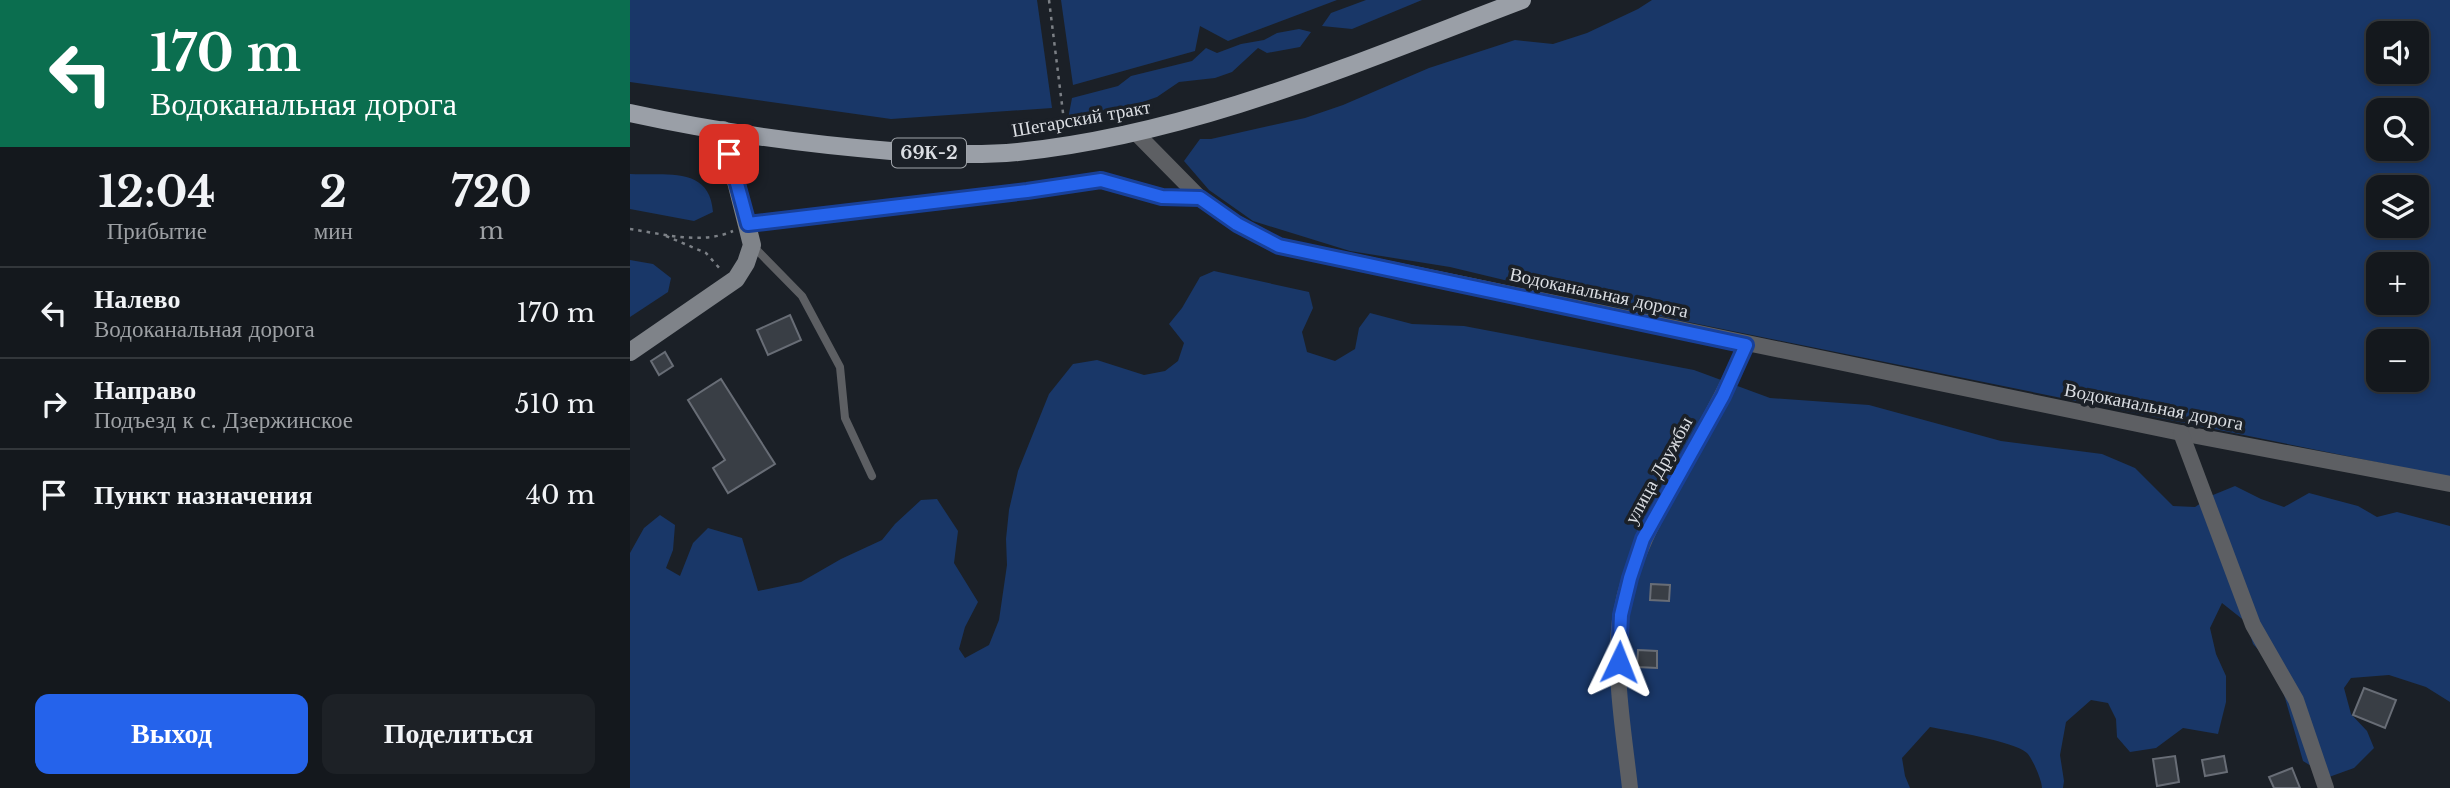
<!DOCTYPE html>
<html lang="ru">
<meta charset="utf-8">
<style>
body{margin:0;font-family:"Libre Baskerville",serif;background:#1d2126;color:#f1f3f6;height:100vh;display:flex;flex-direction:column;font-size:26px;white-space:nowrap}
*{box-sizing:border-box;margin:0}
p{font-size:23px;color:#9da0a4}
.icon{flex:none;width:38px;height:38px;fill:none;stroke:currentColor;stroke-width:2;stroke-linecap:round;stroke-linejoin:round}
.map{position:relative;flex:1;overflow:hidden}
.details{display:flex;flex-direction:column;background:#14181d;width:630px}
.details>*{flex:none}
.top-card{background:#0b6e4f;color:#fff;overflow:hidden}
.buttons{position:absolute;left:1736px;top:21px;display:grid;gap:14px}
.buttons a{display:grid;place-items:center;width:63px;height:63px;border-radius:14px;background:#14181d;box-shadow:0 4px 10px #0003,0 0 0 2px #33373b;font-size:35px}
.pin{position:absolute;display:grid;place-items:center;width:60px;height:60px;color:#fff;margin:-30px;border-radius:14px;box-shadow:0 4px 10px #0006}
.me{position:absolute;width:77px;margin:-38px;rotate:2deg;stroke-linejoin:round;filter:drop-shadow(0 0 5px #0008)}
.turn{display:flex;align-items:center;gap:24px;height:147px;padding:0 35px;font-size:32px}
.turn .icon{width:91px;height:91px;stroke-width:2.5}
.turn b{display:block;font-size:49px;line-height:60px}
.eta{display:flex;justify-content:space-evenly;align-items:center;height:119px;text-align:center}
.eta b{font-size:42px;font-weight:800;line-height:49px}
.primary-button{display:flex;gap:14px;margin-top:auto;padding:14px 35px}
.primary-button a{flex:1;height:80px;border-radius:14px;background:#2563eb;color:#fff;font-size:28px;font-weight:800;line-height:80px;text-align:center}
.primary-button a+a{background:#1d2126;color:#f1f3f6}
ul{padding:0;list-style:none}
li{display:flex;align-items:center;gap:21px;height:91px;padding:0 35px;border-top:2px solid #33373b}
li div{flex:1}
li b{display:block;font-size:26px}
li em{font-style:normal}
main{display:flex;flex:1;min-height:0}
.map>svg:first-child{display:block}
.green{fill:#193768;fill-rule:evenodd}
.building{fill:#393e45;stroke:#686d76;stroke-width:2}
.lines{fill:none;stroke-linecap:round;stroke-linejoin:round}
.path{stroke:#7c8086;stroke-width:2.5;stroke-dasharray:3.5 5;stroke-linecap:butt}
.lane{stroke:#5d5f63;stroke-width:8}
.street{stroke:#5d5f63;stroke-width:16}
.secondary{stroke:#7f8389;stroke-width:18}
.primary{stroke:#9a9fa7;stroke-width:18}
.route-casing{stroke:#184099;stroke-width:18}
.route{stroke:#2563eb;stroke-width:12}
.labels{text-anchor:middle;stroke-width:7;stroke-linejoin:round;paint-order:stroke}
.shield{fill:#1b2027;stroke:#a1a5ab;stroke-width:2}
.shield-label{font-size:18px;font-weight:bold;fill:#dbdee3}
.street-label{font-size:19px;fill:#dbdee3;stroke:#1b2027}
</style>
<main>
<section class="details">
<div class="top-card">
<div class="turn"><svg class="icon" aria-label="left" viewBox="0 0 24 24"><path d="M17 20v-9H6M10 6l-5 5 5 5"/></svg><div><b>170 m</b>Водоканальная дорога</div></div>
</div>
<div class="eta">
<div><b>12:04</b><p>Прибытие</p></div>
<div><b>2</b><p>мин</p></div>
<div><b>720</b><p>m</p></div>
</div>
<ul>
<li><svg class="icon" aria-label="left" viewBox="0 0 24 24"><path d="M17 20v-9H6M10 6l-5 5 5 5"/></svg><div><b>Налево</b><p>Водоканальная дорога</p></div><em>170 m</em></li>
<li><svg class="icon" aria-label="right" viewBox="0 0 24 24"><path d="M7 20v-9h11M14 6l5 5-5 5"/></svg><div><b>Направо</b><p>Подъезд к с. Дзержинское</p></div><em>510 m</em></li>
<li><svg class="icon" aria-label="arrive" viewBox="0 0 24 24"><path d="M6 21V4h12l-3 4 3 4H6"/></svg><div><b>Пункт назначения</b></div><em>40 m</em></li>
</ul>
<div class="primary-button"><a>Выход</a><a>Поделиться</a></div>
</section>
<div class="map">
<svg width="1820" height="788" viewBox="0 0 1820 788">
<rect width="100%" height="100%" fill="#1b2027"/>
<g class="green">
<polygon points="0,0 407,0 422,108 261,119 0,82"/>
<polygon points="431,0 707,0 598,41 570,26 565,51 443,85"/>
<polygon points="736,0 792,0 722,29 692,26 701,13"/>
<path d="M1022,0H1820V477L1004,311L820,267L720,251L623,221L579,190L554,161L570,139H581L675,118L713,105L799,68L885,40L923,44L957,33L1008,9ZM1748,33H1787V72H1748ZM1748,110H1787V149H1748ZM1748,187H1787V226H1748ZM1748,264H1787V303H1748ZM1748,341H1787V380H1748Z"/>
<polygon points="669,29 681,32 670,47 637,53 628,48 602,72 585,78 549,82 527,97 495,108 438,119 442,98 488,86 501,76 562,61 576,48 587,53 611,44 634,40 647,33"/>
<path d="M0,174C34,176 80,165 83,212L64,221L0,209Z"/>
<polygon points="0,260 23,264 41,278 38,292 0,317"/>
<path d="M584,271L679,292L683,308L672,332L677,352L705,361L725,349L729,328L740,313L782,324L834,326L1064,370L1140,398L1239,405L1371,441L1472,454L1505,468L1543,506L1565,507L1583,495L1605,486L1631,499L1654,507L1679,493L1728,506L1747,517L1767,512L1820,526V702L1796,687L1759,675L1721,678L1714,688L1721,714L1737,731L1744,748L1724,768L1699,777L1673,761L1647,670L1623,644L1616,622L1592,603L1580,628L1586,654L1596,676V702L1588,734L1553,728L1526,748L1500,752L1487,737L1486,719L1478,703L1461,700L1436,722L1430,755L1434,781L1433,788H1412C1412,780 1402,758 1397,753C1384,741 1319,731 1300,727L1272,758L1275,776L1280,788H0V553L14,528L30,515L45,525L43,550L36,568L50,576L63,543L78,528L112,538L128,591L171,582L211,559L252,540L265,524L291,500L307,499L328,531L324,563L348,602L335,627L329,649L335,658L359,645L369,620L377,565L376,539L379,510L388,471L419,394L443,364L467,360L514,375L535,371L548,361L554,343L539,324L552,308L570,277Z"/>
</g>
<g class="building">
<polygon points="160,315 171,340 138,355 127,330"/>
<polygon points="35,352 43,366 29,375 21,361"/>
<polygon points="91,379 145,464 98,493 83,468 95,460 58,400"/>
<polygon points="1021,584 1040,585 1039,601 1020,600"/>
<polygon points="1008,650 1027,651 1027,668 1007,667"/>
<polygon points="1734,688 1766,700 1755,728 1723,715"/>
<polygon points="1545,756 1549,782 1527,786 1523,759"/>
<polygon points="1594,756 1597,772 1575,776 1572,760"/>
<polygon points="1662,768 1670,788 1644,788 1639,777"/>
</g>
<g class="lines">
<g class="path">
<polyline points="419,0 435,129"/>
<path d="M0,229C33,234 72,245 103,231"/>
<polyline points="36,236 76,253 91,270"/>
</g>
<polyline class="lane" points="123,246 172,296 210,367 215,418 242,476"/>
<g class="street">
<polyline points="506,133 570,198"/>
<polyline points="118,224 397,191 471,180 532,197 570,198 607,224 649,246 1551,433 1820,484"/>
<polyline points="1551,433 1623,625 1666,700 1696,788"/>
<path d="M1000,788C994,733 982,668 991,613C1001,556 1030,508 1058,458C1079,421 1099,384 1116,345"/>
</g>
<polyline class="secondary" points="0,352 106,279 116,263 122,245 93,130"/>
<path class="primary" d="M0,113C86,132 174,144 261,151C303,154 346,156 388,152C564,134 728,62 892,0"/>
</g>
<g class="lines">
<g class="route-casing">
<polyline id="route" points="99,154 118,224 397,191 471,180 532,197 570,198 607,224 649,246 1116,345 1093,396 1013,539 1000,578 991,615 989,662"/>
</g>
<use href="#route" class="route"/>
</g>
<g class="labels">
<rect class="shield" x="262" y="138.5" width="74" height="29" rx="5"/>
<g class="shield-label">
<text x="299" y="159">69К-2</text>
</g>
<g class="street-label">
<text transform="translate(451 118) rotate(-10)" y="7">Шегарский тракт</text>
<text transform="translate(969 292) rotate(12)" y="7">Водоканальная дорога</text>
<text transform="translate(1524 406) rotate(11)" y="7">Водоканальная дорога</text>
<text transform="translate(1028 470) rotate(-61)" y="7">улица Дружбы</text>
</g>
</g>
</svg>
<div class="buttons">
<a><svg class="icon" aria-label="sound" viewBox="0 0 24 24"><path d="M4 9h4l5-4v14l-5-4H4zM17 9q2 3 0 6"/></svg></a>
<a><svg class="icon" aria-label="search" viewBox="0 0 24 24"><circle cx="10" cy="10" r="6"/><path d="M15 15l6 6"/></svg></a>
<a><svg class="icon" aria-label="layers" viewBox="0 0 24 24"><path d="M12 4l9 5-9 5-9-5zM3 14l9 5 9-5"/></svg></a>
<a>+</a>
<a>−</a>
</div>
<div class="pin" style="left:99px;top:154px;background:#d93025"><svg class="icon" aria-label="arrive" viewBox="0 0 24 24"><path d="M6 21V4h12l-3 4 3 4H6"/></svg></div>
<svg class="me" style="left:989px;top:662px" viewBox="-20 -20 40 40"><path d="M0-17L14 15 0 8-14 15z" fill="#2563eb" stroke="#fff" stroke-width="4"/></svg>
</div>
</main>
